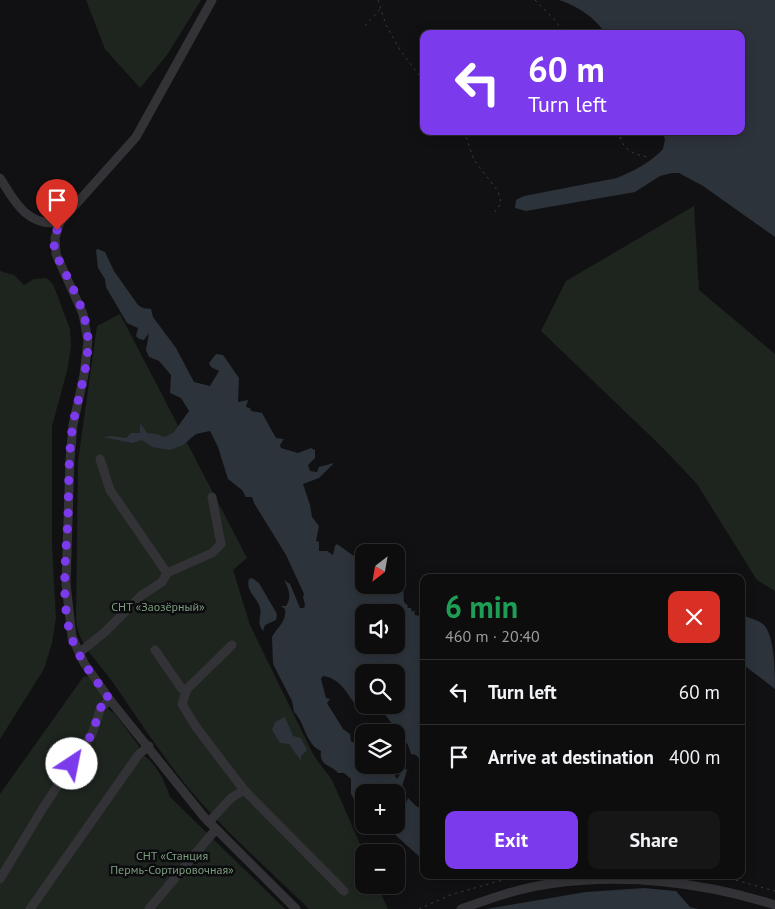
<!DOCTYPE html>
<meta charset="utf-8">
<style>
body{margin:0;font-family:"PT Sans",sans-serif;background:#161617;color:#f1f3f6;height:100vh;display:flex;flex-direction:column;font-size:19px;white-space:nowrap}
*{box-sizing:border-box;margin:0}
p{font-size:16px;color:#9a9c9e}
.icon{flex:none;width:28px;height:28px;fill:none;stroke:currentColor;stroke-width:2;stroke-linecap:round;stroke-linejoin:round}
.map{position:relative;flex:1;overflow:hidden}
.sheet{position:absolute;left:420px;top:574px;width:325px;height:305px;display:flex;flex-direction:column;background:#0d0d0e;border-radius:10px;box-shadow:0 2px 12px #0003,0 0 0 1px #2d2d2e}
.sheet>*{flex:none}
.banner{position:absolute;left:420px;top:30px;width:325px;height:105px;border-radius:10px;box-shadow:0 2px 12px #0003,0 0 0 1px #2d2d2e;background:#7c3aed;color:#fff;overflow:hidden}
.needle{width:32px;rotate:211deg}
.tools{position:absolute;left:355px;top:544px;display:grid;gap:10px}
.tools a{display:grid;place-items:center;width:50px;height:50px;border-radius:10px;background:#0d0d0e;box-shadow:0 2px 12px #0003,0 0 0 1px #2d2d2e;font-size:25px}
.pin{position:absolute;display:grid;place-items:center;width:42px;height:42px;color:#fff;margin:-51px -21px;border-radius:50% 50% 50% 0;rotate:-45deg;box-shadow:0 0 5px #0007}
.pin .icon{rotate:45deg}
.me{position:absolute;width:55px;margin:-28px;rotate:34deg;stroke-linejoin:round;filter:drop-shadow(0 0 4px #0008)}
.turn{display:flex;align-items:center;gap:18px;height:105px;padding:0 25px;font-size:22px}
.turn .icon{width:65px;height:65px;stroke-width:2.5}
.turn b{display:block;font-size:35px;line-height:42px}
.round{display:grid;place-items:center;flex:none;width:52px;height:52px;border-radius:10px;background:#161617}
.headline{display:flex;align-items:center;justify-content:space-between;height:85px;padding:0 25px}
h1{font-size:30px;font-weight:600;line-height:38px;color:#1e9e55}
.action{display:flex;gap:10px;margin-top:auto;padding:10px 25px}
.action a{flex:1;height:58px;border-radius:10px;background:#7c3aed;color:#fff;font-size:20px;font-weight:600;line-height:58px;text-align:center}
.action a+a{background:#161617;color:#f1f3f6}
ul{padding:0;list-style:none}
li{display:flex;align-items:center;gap:15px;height:65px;padding:0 25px;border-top:1px solid #2d2d2e}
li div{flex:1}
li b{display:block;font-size:19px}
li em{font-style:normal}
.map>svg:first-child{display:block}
.green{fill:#1e251f}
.water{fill:#2c333a;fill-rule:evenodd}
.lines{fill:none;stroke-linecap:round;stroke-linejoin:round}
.path{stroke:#393a3e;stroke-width:1;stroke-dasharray:2.5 4;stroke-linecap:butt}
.minor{stroke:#333337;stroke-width:9}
.route{stroke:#7c3aed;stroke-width:9;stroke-dasharray:0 16.2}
.labels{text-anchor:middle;stroke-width:5;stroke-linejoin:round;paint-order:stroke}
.park-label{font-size:12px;fill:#7b9d7f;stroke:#0c0c0e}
</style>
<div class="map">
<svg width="775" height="909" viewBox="0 0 775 909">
<rect width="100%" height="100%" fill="#111113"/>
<g class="green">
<polygon points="86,0 201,0 167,55 140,88 105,49"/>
<polygon points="694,206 699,290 775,354 775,591 757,580 697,484 663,448 541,331 566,281"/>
<polygon points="0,271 14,275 24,285 34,279 46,278 53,284 70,329 71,347 67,371 52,426 52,545 56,618 52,643 44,669 0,739"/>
<path d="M120,314L247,558L233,570L250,625L314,756L332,780L364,853V885H377L388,909H309C267,868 222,829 185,784C159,751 136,716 112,681C97,660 79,647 76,620L78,461L97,326Z"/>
<path d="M84,676L88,677L110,704L108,709L115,714L139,746L137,752C154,758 165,781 170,797L285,909H0V794Z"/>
</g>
<g class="water">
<path d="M559,0H775V237L703,186L679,173H672L660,176L635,192L526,211L515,208L516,200L524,196L617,178C633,171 650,163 663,149L665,139L662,131H741V34H606C594,17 578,6 559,0Z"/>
<path d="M98,249L105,252L114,271L138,305L143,308L151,309L153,317L176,348L194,382L210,386L219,371L211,367L209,363L216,354L223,355L239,378L238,402L248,400L246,407L250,408L251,411L262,413L276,438L284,439L280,445L281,448L298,453L311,448L315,450V458L308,465L310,471L317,472L319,467L334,463L319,478L303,484L310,505L312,517L319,526L316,541L319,542V551H327L333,555L335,546L337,544L354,556L357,552L358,557L364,563V585H396V575L403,585L404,602L408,606L407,608H411L412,612L414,610L415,615L424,617V764L416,755L411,754L408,745L378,705H396V672H364V698L359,705L354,703C346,691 339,678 323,676L321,679L326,698L330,699L327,703L343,729L350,734L351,741L356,744L364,741V765H389L397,779L404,768L407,770L396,807V792H364L362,813L351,794V779L344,773H338C331,764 319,767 321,751C305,744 305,722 294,712L292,701L273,664L272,637C277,627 287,622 285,609L281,606H286C292,597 289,589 284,580L290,584L300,608H304L305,605L303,597L304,594L286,555L254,503L252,497H246L242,490L228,479L218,447L210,431L196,434L183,445L170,450L152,447L142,440L132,443L102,437L111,436L126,438L131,433H140V423L147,433L156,434L165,437L174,432L189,411L181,398L170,393L171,375L159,361L149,357L146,350L149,333L144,340L139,339L136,336L138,328L127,323L110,294L106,287L105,279L98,268L96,250ZM396,612V645H364V612Z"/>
<path d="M252,578L259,583L277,614L276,620L265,625L263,631C256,622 262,617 260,608C258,598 245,591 249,579Z"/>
<path d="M741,615C747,617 758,620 763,624C775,635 775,673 775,689L741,663Z"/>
<polygon points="285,717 293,736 301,738 307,750 301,756 301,761 289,744 280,743 272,730 275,722"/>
<polygon points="408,798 416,806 424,810 424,865 421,858 393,833"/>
<polygon points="644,888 676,891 690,907 698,909 486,909 586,892"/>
</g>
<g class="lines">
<g class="path">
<polyline points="378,0 386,25 400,50 424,82"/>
<polyline points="535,0 554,19 565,34"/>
<polyline points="365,26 381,8"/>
<polyline points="464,131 474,160 498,191 501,203 495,212"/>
<path d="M618,131C622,149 631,154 648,157"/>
<polyline points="620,139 626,131"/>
<polyline points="717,875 775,891"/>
<polyline points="419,909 450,895 520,875"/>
</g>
<g class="minor">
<polyline points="212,0 136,137 60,222 55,238 56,254 83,314 88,341 84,375 73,425 70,459 66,584 72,637 84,663 110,700 204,817 296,909"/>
<path d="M0,178C14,201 28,228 60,222"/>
<polyline points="167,573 212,553 221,544 212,497"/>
<polyline points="232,645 187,689 182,704 196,727 244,790"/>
<polyline points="155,650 182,689 187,689"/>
<polyline points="79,653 106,631 142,595 162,582 167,573 110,490 100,459"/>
<polyline points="209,822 231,798 244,790 344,891"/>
<polyline points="0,879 43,808 92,734 101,707 110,700"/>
<polyline points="30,909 139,754 149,746"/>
<polyline points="149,909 216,829"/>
<path d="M461,909C489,899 519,888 549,884C624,873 703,882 775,905"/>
</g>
</g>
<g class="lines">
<path class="route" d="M57,230L54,245L56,254C68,280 88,311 88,342C88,369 78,397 73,424C68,455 69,487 68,518C66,555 60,604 72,639C80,661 97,681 110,700L101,707L92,734L72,764"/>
</g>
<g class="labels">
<g class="park-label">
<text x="158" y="611">СНТ «Заозёрный»</text>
<text x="172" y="860">СНТ «Станция<tspan x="172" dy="14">Пермь-Сортировочная»</tspan></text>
</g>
</g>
</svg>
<div class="tools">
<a><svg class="needle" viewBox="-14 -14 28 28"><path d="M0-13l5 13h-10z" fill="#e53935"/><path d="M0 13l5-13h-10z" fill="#9a9c9e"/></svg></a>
<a><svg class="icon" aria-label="sound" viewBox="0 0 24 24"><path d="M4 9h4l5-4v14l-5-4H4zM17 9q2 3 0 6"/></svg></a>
<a><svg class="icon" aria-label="search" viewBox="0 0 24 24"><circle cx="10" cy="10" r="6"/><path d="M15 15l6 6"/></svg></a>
<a><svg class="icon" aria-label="layers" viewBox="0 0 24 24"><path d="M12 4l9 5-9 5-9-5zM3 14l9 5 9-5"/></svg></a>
<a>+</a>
<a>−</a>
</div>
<div class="pin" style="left:57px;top:230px;background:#d93025"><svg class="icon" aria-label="arrive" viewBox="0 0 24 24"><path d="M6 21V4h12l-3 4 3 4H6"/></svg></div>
<svg class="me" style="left:72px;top:764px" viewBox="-20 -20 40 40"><circle r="19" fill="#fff"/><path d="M0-13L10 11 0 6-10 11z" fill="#7c3aed"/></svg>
<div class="banner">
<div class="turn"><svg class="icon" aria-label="left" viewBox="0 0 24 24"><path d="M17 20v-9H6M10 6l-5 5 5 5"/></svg><div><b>60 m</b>Turn left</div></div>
</div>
<section class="sheet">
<div class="headline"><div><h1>6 min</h1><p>460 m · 20:40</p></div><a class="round" style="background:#d93025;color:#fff"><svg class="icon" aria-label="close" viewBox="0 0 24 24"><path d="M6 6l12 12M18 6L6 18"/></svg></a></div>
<ul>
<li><svg class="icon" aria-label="left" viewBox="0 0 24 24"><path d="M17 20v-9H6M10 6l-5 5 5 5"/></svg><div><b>Turn left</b></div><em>60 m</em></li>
<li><svg class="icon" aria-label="arrive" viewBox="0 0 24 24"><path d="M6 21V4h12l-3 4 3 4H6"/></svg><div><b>Arrive at destination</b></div><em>400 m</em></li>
</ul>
<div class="action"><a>Exit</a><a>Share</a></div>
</section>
</div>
